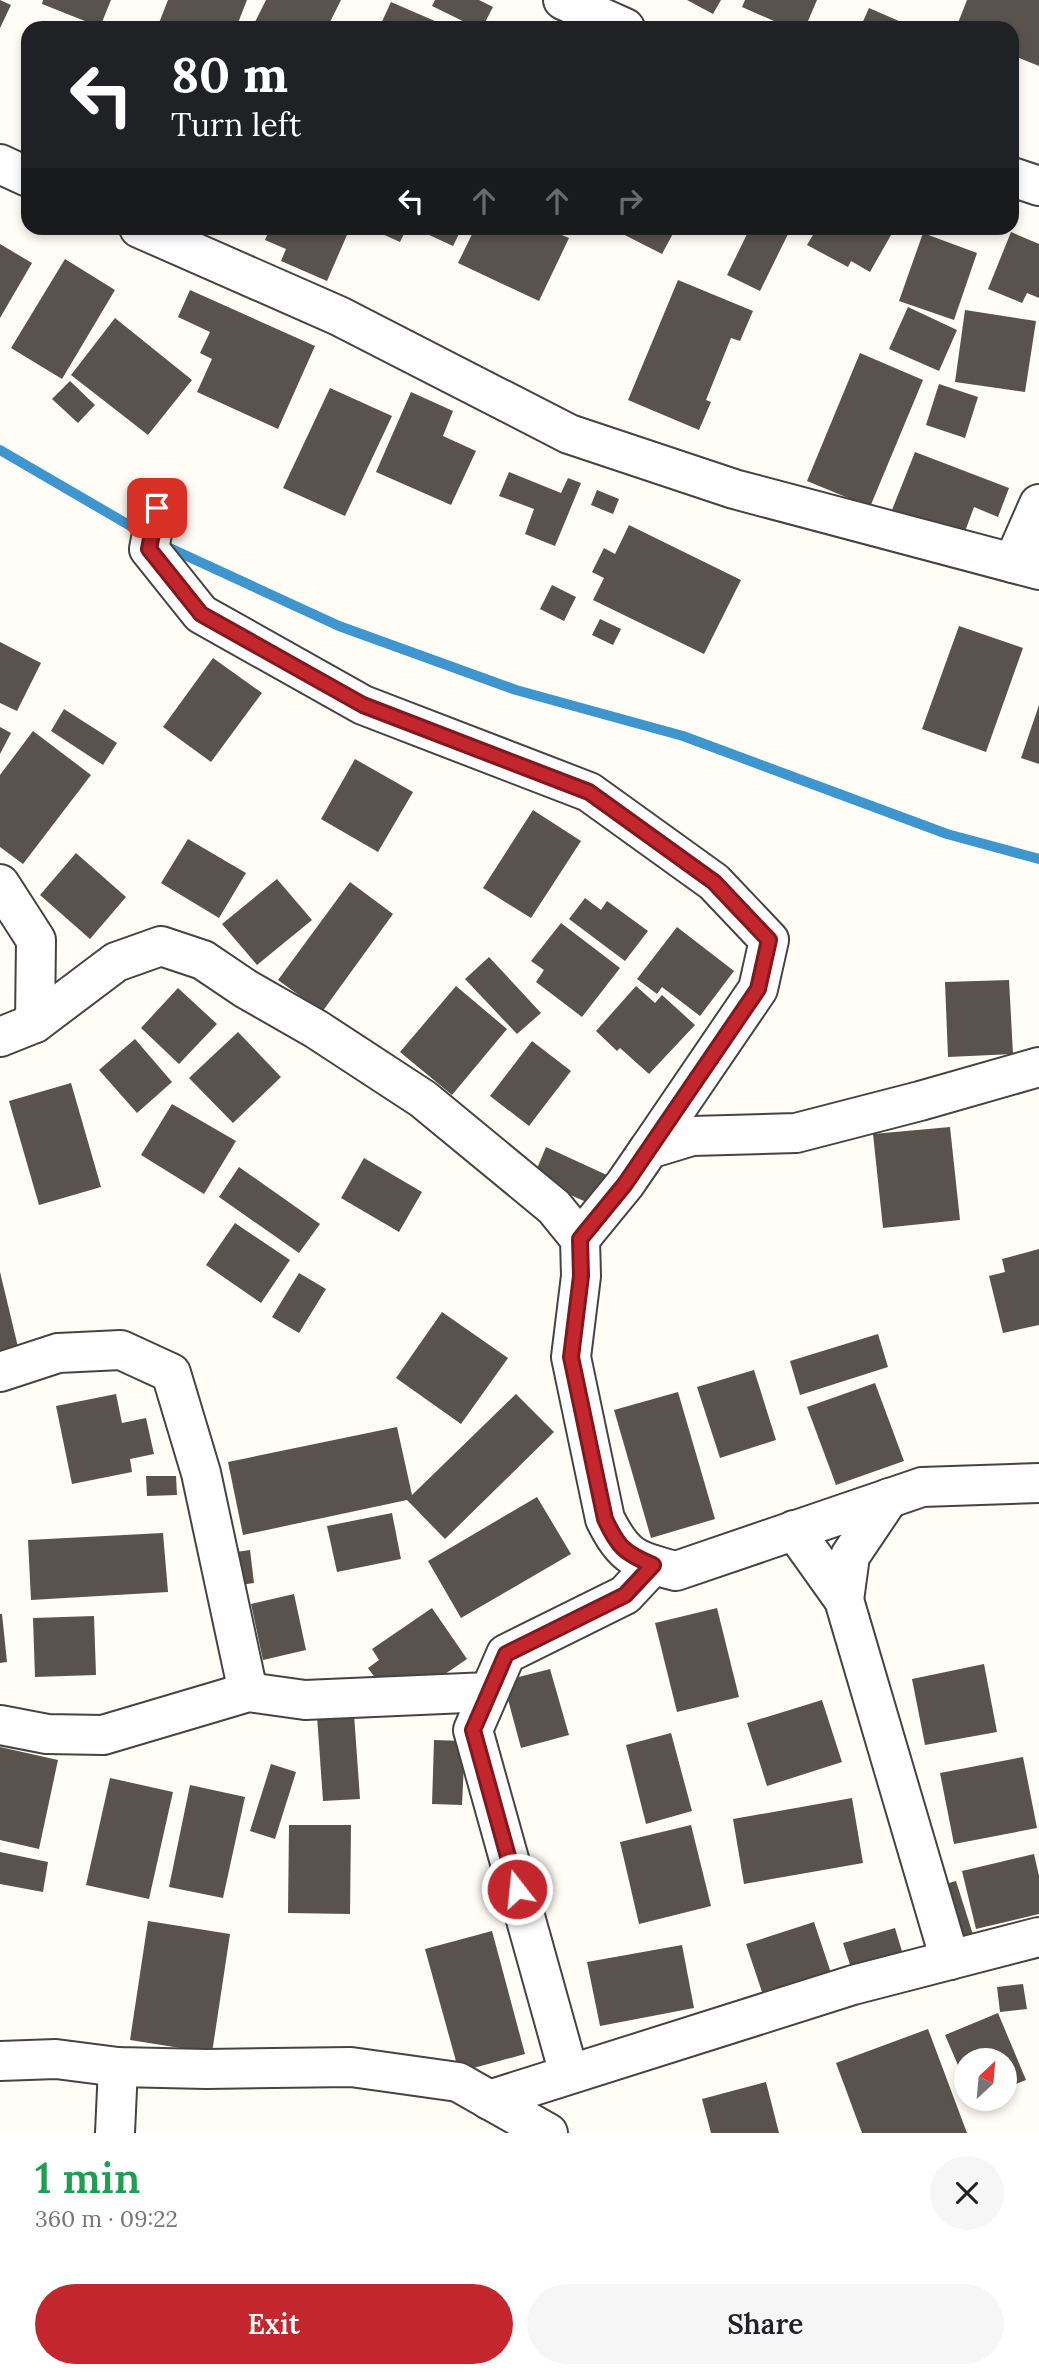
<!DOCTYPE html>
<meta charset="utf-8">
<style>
body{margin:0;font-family:Lora,serif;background:#f6f6f6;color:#202124;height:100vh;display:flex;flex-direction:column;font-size:26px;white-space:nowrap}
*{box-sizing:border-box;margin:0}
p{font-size:23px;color:#757577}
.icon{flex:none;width:38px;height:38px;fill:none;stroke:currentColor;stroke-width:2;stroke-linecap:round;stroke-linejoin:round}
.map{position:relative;height:2133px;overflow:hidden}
.drawer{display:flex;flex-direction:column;background:#fff;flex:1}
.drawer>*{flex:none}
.guide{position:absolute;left:21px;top:21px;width:998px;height:214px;border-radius:21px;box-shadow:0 4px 10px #0003;background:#202124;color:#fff;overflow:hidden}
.needle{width:46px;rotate:26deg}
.tools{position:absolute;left:954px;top:2048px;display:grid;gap:14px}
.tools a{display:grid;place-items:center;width:63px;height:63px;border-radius:50%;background:#fff;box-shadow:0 4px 10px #0003;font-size:35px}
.pin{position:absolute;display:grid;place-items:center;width:60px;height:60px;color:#fff;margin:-30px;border-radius:14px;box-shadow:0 4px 10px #0006}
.me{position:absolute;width:77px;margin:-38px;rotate:344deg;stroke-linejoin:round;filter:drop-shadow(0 0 5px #0008)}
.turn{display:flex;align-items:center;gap:24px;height:147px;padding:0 35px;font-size:32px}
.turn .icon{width:91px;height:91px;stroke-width:2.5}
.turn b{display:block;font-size:49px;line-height:60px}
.lanes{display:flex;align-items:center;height:66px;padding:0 35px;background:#0003;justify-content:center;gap:35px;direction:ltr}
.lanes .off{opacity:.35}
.round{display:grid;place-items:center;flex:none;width:74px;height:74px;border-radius:37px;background:#f6f6f6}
.headline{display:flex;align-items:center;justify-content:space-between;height:119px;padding:0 35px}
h1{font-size:42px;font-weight:600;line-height:52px;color:#1e9e55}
.action{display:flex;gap:14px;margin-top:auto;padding:14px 35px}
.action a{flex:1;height:80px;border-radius:42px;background:#c4262e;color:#fff;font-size:28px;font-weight:600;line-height:80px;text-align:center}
.action a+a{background:#f6f6f6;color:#202124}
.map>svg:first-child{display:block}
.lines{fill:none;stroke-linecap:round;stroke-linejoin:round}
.stream{stroke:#3f96cf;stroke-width:10}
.building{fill:#5a524d}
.minor-casing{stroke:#444;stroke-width:42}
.minor{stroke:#fff;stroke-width:38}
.route-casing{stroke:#7f191e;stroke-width:18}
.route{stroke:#c4262e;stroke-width:12}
</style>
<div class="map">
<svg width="1039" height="2133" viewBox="0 0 1039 2133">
<rect width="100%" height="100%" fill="#fffdf5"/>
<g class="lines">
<g class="stream">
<polyline points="0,450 146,535"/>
<polyline points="163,545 339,626 516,690 683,736 947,834 1039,859"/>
</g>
</g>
<g class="building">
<polygon points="0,0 11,5 0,28"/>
<polygon points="43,0 111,0 100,27 42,4"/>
<polygon points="168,0 247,0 236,28 157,28"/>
<polygon points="266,0 341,0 327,28 252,28"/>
<polygon points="435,0 479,0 493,7 482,28 477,28 432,6"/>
<polygon points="687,0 721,0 713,14"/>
<polygon points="745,0 817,0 805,28 790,28 742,7"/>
<polygon points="967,0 1039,0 1039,66 1012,55 1012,28 956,28"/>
<polygon points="391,2 451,28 379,28"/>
<polygon points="869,8 915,28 860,28"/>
<polygon points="270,228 350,228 327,281 281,261 286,249 265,240"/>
<polygon points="369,228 407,228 400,242"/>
<polygon points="414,228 462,228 453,246"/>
<polygon points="475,228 545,228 569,238 539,301 458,263"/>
<polygon points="611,228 676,228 662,254"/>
<polygon points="750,228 791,228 760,291 727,275"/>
<polygon points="817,228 895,228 870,272 851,261 848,267 807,245"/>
<polygon points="1011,232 1039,244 1039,298 1027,293 1022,303 988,289"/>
<polygon points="923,233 977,253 954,320 899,301"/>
<polygon points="0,244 32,263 0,318"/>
<polygon points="65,259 115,290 62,379 11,348"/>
<polygon points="678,280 753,311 740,341 731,338 706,400 711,402 699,430 628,400"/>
<polygon points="190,290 315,346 278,429 197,392 212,359 200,353 210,332 178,317"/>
<polygon points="908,307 957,330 939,371 889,349"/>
<polygon points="965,310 1036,321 1025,392 955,382"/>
<polygon points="115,318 192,380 148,435 71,375"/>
<polygon points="860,353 923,380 870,507 807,481"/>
<polygon points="70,381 95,405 78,423 52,399"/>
<polygon points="939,384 978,397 965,438 926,425"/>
<polygon points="330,388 392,416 345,516 283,488"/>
<polygon points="411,392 453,411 443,436 476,451 451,505 376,472"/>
<polygon points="915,452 1009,488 998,517 974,507 963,537 892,510"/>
<polygon points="509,472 561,493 568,478 581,483 555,546 525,534 534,509 499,496"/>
<polygon points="597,490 619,499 613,514 591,505"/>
<polygon points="629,525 741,580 704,654 593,600 604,578 592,572 604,548 615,554"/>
<polygon points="552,585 576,597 564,621 540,609"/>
<polygon points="600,619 621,629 613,645 592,635"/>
<polygon points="959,626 1023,648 986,752 922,729"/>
<polygon points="0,642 41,663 17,711 0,703"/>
<polygon points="213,658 262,693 211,762 163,727"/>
<polygon points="1039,705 1039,764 1021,758"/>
<polygon points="64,709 117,743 103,765 51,731"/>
<polygon points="0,727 11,733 0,754"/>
<polygon points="33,731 91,775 23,864 0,847 0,775"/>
<polygon points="355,759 413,792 378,852 321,819"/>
<polygon points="533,810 581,841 531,918 483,888"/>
<polygon points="188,839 246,873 219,918 161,883"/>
<polygon points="76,853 126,897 90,939 40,895"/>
<polygon points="277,879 312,920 257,965 222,924"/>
<polygon points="350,882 393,914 322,1012 278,980"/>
<polygon points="585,898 601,910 607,901 648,931 625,961 569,919"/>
<polygon points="561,923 620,968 582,1017 536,982 544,970 531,961"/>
<polygon points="677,927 734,971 700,1016 662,987 657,994 637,979"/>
<polygon points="489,957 541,1013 517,1034 465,979"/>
<polygon points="1009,980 1013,1054 948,1057 945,982"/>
<polygon points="456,986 507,1029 452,1095 400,1052"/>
<polygon points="636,986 655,1003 662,995 695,1025 649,1074 620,1048 617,1051 596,1031"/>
<polygon points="178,988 217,1024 179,1064 141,1028"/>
<polygon points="238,1032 281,1077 233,1123 189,1078"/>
<polygon points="135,1039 172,1082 137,1113 99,1070"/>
<polygon points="532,1041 571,1071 529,1126 490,1096"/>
<polygon points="71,1083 101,1187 39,1205 9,1101"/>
<polygon points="172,1104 236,1141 204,1194 141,1155"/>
<polygon points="950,1127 960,1220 883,1228 873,1134"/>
<polygon points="546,1147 609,1176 595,1206 533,1178"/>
<polygon points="364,1158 422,1192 399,1232 341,1198"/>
<polygon points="239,1167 320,1224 299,1253 219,1197"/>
<polygon points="235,1223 290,1260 261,1303 206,1265"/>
<polygon points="1039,1249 1039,1325 1003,1333 989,1276 1005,1272 1002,1259"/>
<polygon points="0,1272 19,1351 0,1355"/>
<polygon points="299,1273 326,1289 299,1333 272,1317"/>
<polygon points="442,1312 508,1358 461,1424 396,1378"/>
<polygon points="878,1334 888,1367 800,1395 790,1361"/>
<polygon points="754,1370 776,1440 720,1458 697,1387"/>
<polygon points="875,1383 904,1461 836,1485 807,1407"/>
<polygon points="678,1392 715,1519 651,1538 614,1410"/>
<polygon points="116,1394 122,1423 146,1418 154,1454 130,1459 132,1472 72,1484 56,1406"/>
<polygon points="516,1394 554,1432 445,1539 407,1500 243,1535 228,1462 397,1427 412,1495"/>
<polygon points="146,1476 176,1476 177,1495 147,1496"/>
<polygon points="537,1497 571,1554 461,1618 428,1561"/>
<polygon points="392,1513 401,1559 337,1572 327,1526"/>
<polygon points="163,1533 168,1592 31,1600 28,1540"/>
<polygon points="250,1550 254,1583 233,1586 229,1553"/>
<polygon points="294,1594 306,1650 263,1660 251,1604"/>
<polygon points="432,1608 467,1659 417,1693 405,1676 384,1690 368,1668 379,1660 372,1649"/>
<polygon points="717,1608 739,1697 677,1712 655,1623"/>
<polygon points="0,1614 2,1614 7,1662 0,1663"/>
<polygon points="94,1616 96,1675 35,1677 33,1618"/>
<polygon points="984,1664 997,1732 925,1745 912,1679"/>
<polygon points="550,1669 569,1735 521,1748 503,1681"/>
<polygon points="822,1700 842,1762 767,1786 747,1723"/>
<polygon points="354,1714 360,1799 323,1801 317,1716"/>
<polygon points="671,1733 692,1811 646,1824 626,1745"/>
<polygon points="434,1740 465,1741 462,1805 432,1804"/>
<polygon points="0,1747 58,1760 39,1849 0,1840"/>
<polygon points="1023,1757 1037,1828 954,1844 940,1773"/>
<polygon points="271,1764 296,1772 275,1839 250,1831"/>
<polygon points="110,1778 173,1792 149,1899 86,1885"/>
<polygon points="190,1785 245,1797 223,1898 169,1887"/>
<polygon points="852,1798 863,1863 744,1884 733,1819"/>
<polygon points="289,1825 351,1825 350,1914 288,1913"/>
<polygon points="691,1825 711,1906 639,1924 620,1842"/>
<polygon points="0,1852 48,1862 43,1892 0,1884"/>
<polygon points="1034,1854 1039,1876 1039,1914 976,1929 962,1871"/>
<polygon points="956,1881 975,1941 952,1948 932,1888"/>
<polygon points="148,1921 230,1934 212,2053 130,2040"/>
<polygon points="814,1922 834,1982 766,2004 746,1944"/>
<polygon points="895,1928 904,1958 853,1974 843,1943"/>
<polygon points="492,1931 525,2054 459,2072 425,1949"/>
<polygon points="682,1945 694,2008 600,2026 587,1962"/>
<polygon points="1023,1984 1027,2009 1000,2012 997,1987"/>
<polygon points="998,2013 1026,2080 1004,2089 1004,2060 966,2060 966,2084 945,2035"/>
<polygon points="928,2029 967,2133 862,2133 836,2063"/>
<polygon points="766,2082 779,2133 711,2133 702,2099"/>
</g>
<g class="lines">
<g class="minor-casing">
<g id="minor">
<polyline points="563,0 625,28"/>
<polyline points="0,164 28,177"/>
<polyline points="1012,177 1039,186"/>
<polyline points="139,228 339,316 569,434 734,489 1039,570"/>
<polyline points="157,508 149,549 201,614 363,705 589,792 714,882 769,940 758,989 649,1149"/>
<polyline points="1013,563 1039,504"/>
<polyline points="0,884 36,940 35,1023"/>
<path d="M0,1037L35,1023L116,962L161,946L203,960L246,989L316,1029L423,1099L554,1207L580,1239L581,1276L571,1357L605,1519C624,1557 635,1561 676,1571L922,1487L1039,1483"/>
<polyline points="580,1239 625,1184 649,1149 692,1136 796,1133 920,1101 1039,1067"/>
<polyline points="0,1372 58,1353 121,1350 171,1373 201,1473 248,1692"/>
<polyline points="794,1530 844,1600 950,1960"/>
<polyline points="844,1600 850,1556 889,1498"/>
<polyline points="0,1725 47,1734 103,1735 248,1692 305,1700 489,1692"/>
<polyline points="0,2061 56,2059 118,2067 206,2069 351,2067 458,2082 548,2133"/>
<polyline points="569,2074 473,1730 506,1654 625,1595 653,1565"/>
<polyline points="489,2100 853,1985 1039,1937"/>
<polyline points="115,2133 118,2067"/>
</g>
</g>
<use href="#minor" class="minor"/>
</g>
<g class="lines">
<g class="route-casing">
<path id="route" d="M157,508L149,549L201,614L363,705L589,792L714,882L769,940L758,989L625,1184L580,1239L581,1276L571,1357L605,1519C618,1547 624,1553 653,1565L625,1595L506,1654L473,1730L517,1889"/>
</g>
<use href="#route" class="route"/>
</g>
</svg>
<div class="tools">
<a><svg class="needle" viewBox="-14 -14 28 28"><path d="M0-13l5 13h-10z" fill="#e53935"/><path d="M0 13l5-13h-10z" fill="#757577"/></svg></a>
</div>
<div class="pin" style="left:157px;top:508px;background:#d93025"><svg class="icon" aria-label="arrive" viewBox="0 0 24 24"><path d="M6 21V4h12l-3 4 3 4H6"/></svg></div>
<svg class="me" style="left:517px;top:1889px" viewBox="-20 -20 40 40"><circle r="17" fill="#c4262e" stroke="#fff" stroke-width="3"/><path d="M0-11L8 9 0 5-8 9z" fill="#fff"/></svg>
<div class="guide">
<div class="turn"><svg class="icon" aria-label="left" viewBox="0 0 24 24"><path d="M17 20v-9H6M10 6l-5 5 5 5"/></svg><div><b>80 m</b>Turn left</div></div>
<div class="lanes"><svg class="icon" aria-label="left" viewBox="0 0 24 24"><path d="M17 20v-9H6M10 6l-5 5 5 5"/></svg><svg class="icon off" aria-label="ahead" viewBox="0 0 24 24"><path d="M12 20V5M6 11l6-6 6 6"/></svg><svg class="icon off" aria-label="ahead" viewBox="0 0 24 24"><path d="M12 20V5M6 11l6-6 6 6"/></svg><svg class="icon off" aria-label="right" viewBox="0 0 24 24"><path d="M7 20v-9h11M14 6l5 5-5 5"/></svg></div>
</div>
</div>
<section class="drawer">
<div class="headline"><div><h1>1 min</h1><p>360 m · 09:22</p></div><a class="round"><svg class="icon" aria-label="close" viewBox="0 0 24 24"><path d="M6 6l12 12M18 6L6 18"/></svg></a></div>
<div class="action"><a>Exit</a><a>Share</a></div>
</section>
